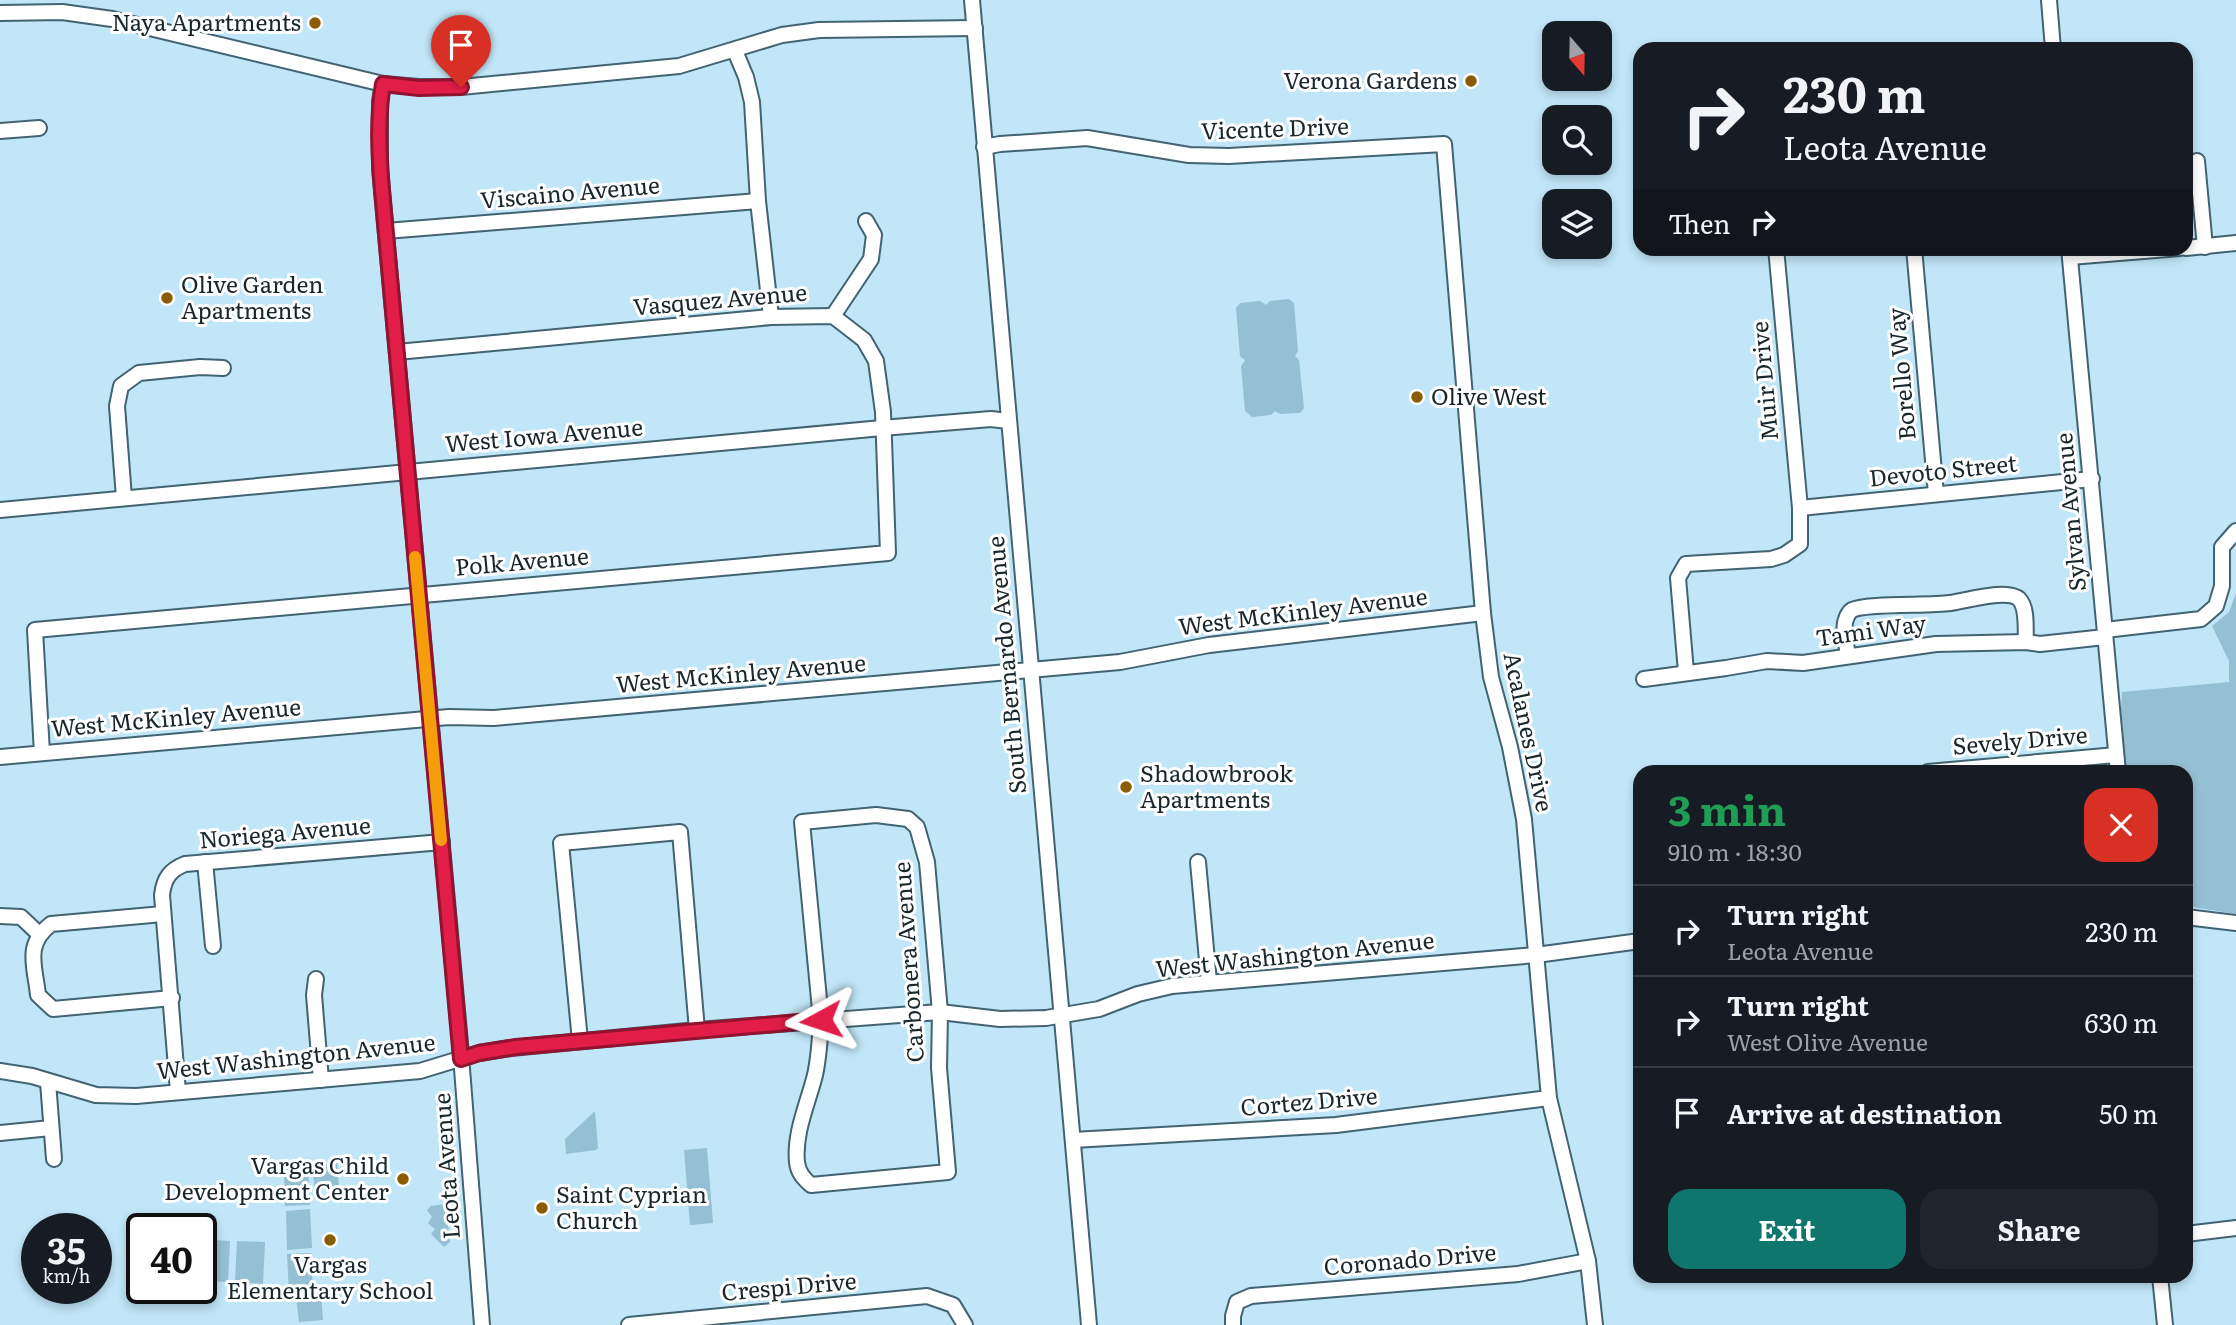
<!DOCTYPE html>
<meta charset="utf-8">
<style>
body{margin:0;font-family:Literata,serif;background:#20242c;color:#f1f3f6;height:100vh;display:flex;flex-direction:column;font-size:26px;white-space:nowrap}
*{box-sizing:border-box;margin:0}
p{font-size:23px;color:#9ea1a6}
.icon{flex:none;width:38px;height:38px;fill:none;stroke:currentColor;stroke-width:2;stroke-linecap:round;stroke-linejoin:round}
.map{position:relative;flex:1;overflow:hidden}
.panel{position:absolute;left:1633px;top:765px;width:560px;height:518px;display:flex;flex-direction:column;background:#171b24;border-radius:21px;box-shadow:0 4px 10px #0003}
.panel>*{flex:none}
.hud{position:absolute;left:1633px;top:42px;width:560px;height:214px;border-radius:21px;box-shadow:0 4px 10px #0003;background:#171b24;color:#f1f3f6;overflow:hidden}
.needle{width:46px;rotate:160deg}
.buttons{position:absolute;left:1542px;top:21px;display:grid;gap:14px}
.buttons a{display:grid;place-items:center;width:70px;height:70px;border-radius:14px;background:#171b24;box-shadow:0 4px 10px #0003;font-size:35px}
.speed{position:absolute;left:21px;top:1213px;display:flex;gap:14px;font-size:35px;font-weight:700;text-align:center}
.speed>*{display:grid;place-content:center;width:91px;height:91px;border-radius:50%;background:#171b24;box-shadow:0 4px 10px #0003;line-height:1}
.speed small{font-size:18px;font-weight:400}
.speed .limit{border:4px solid #111;border-radius:10px;background:#fff;color:#111}
.pin{position:absolute;display:grid;place-items:center;width:60px;height:60px;color:#fff;margin:-72px -30px;border-radius:50% 50% 50% 0;rotate:-45deg;box-shadow:0 0 7px #0007}
.pin .icon{rotate:45deg}
.me{position:absolute;width:77px;margin:-38px;rotate:265deg;stroke-linejoin:round;filter:drop-shadow(0 0 5px #0008)}
.turn{display:flex;align-items:center;gap:24px;height:147px;padding:0 35px;font-size:32px}
.turn .icon{width:91px;height:91px;stroke-width:2.5}
.turn b{display:block;font-size:49px;line-height:60px}
.then{display:flex;align-items:center;height:66px;padding:0 35px;background:#0003;gap:14px;font-size:26px}
.round{display:grid;place-items:center;flex:none;width:74px;height:74px;border-radius:21px;background:#20242c}
.summary{display:flex;align-items:center;justify-content:space-between;height:119px;padding:0 35px}
h1{font-size:42px;font-weight:700;line-height:52px;color:#1e9e55}
.action{display:flex;gap:14px;margin-top:auto;padding:14px 35px}
.action a{flex:1;height:80px;border-radius:21px;background:#0f766e;color:#fff;font-size:28px;font-weight:700;line-height:80px;text-align:center}
.action a+a{background:#20242c;color:#f1f3f6}
ul{padding:0;list-style:none}
li{display:flex;align-items:center;gap:21px;height:91px;padding:0 35px;border-top:2px solid #363941}
li div{flex:1}
li b{display:block;font-size:26px}
li em{font-style:normal}
.map>svg:first-child{display:block}
.green{fill:#95bfd2}
.lines{fill:none;stroke-linecap:round;stroke-linejoin:round}
.minor-casing{stroke:#416372;stroke-width:18}
.minor{stroke:#fff;stroke-width:14}
.route-casing{stroke:#92132f;stroke-width:18}
.route{stroke:#e11d48;stroke-width:12}
.slow{stroke:#f59e0b;stroke-width:12}
.poi-dot{fill:#8b5c01;stroke:#fff;stroke-width:2.5}
.labels{text-anchor:middle;stroke-width:6;stroke-linejoin:round;paint-order:stroke}
.poi-label{font-size:23px;fill:#18272e;stroke:#fff;text-anchor:start}
.street-label{font-size:23px;fill:#18272e;stroke:#fff}
</style>
<div class="map">
<svg width="2236" height="1325" viewBox="0 0 2236 1325">
<rect width="100%" height="100%" fill="#c0e6f7"/>
<g class="green">
<polygon points="1289,299 1294,303 1298,351 1295,356 1299,360 1304,408 1300,413 1280,414 1275,411 1271,415 1252,417 1245,411 1241,366 1245,360 1240,356 1236,308 1240,303 1260,301 1266,305 1270,301"/>
<polygon points="2236,593 2236,914 2186,906 2186,772 2126,772 2121,710 2122,692 2229,682 2229,661 2212,626 2229,612"/>
<polygon points="595,1111 598,1148 596,1150 566,1154 565,1139"/>
<polygon points="707,1148 713,1223 690,1225 684,1150"/>
<polygon points="337,1163 339,1187 315,1190 312,1166"/>
<polygon points="308,1165 310,1205 285,1206 284,1167"/>
<polygon points="446,1204 450,1242 444,1247 431,1234 435,1229 428,1223 432,1217 427,1210 431,1206"/>
<polygon points="310,1209 312,1248 287,1250 286,1211"/>
<polygon points="201,1239 230,1241 228,1282 201,1281"/>
<polygon points="237,1241 265,1242 263,1284 235,1282"/>
<polygon points="311,1253 313,1292 289,1294 287,1254"/>
<polygon points="321,1294 323,1320 299,1322 296,1297"/>
</g>
<g class="lines">
<g class="minor-casing">
<g id="minor">
<polyline points="972,0 1089,1325"/>
<polyline points="2049,0 2053,49"/>
<polyline points="0,13 62,12 112,19 383,84 419,87 461,87 679,66 782,35 819,30 975,28"/>
<polyline points="735,51 746,77 752,102 758,201 771,317"/>
<polyline points="383,84 380,101 380,169 460,1043 482,1325"/>
<polyline points="0,131 39,128"/>
<polyline points="984,147 1000,144 1087,138 1189,155 1229,156 1444,144 1483,613 1491,677 1510,747 1524,819 1549,1098 1588,1261 1595,1325"/>
<polyline points="2197,161 2205,247"/>
<polyline points="386,231 758,201"/>
<polyline points="1914,248 1936,494"/>
<polyline points="2069,248 2118,772"/>
<polyline points="2186,248 2236,243"/>
<polyline points="2070,257 2180,248"/>
<polyline points="833,316 871,259 874,235 866,221"/>
<polyline points="124,498 117,406 121,386 139,373 200,367 223,368"/>
<polyline points="1800,508 2092,479"/>
<polyline points="0,510 882,428 991,419 1008,421"/>
<polyline points="2105,630 2201,619 2216,606 2222,586 2222,547 2236,531"/>
<path d="M1848,656C1847,646 1842,629 1846,619C1847,616 1849,612 1852,610C1865,603 1930,606 1950,603C1966,601 2007,588 2019,599C2028,608 2025,630 2026,642"/>
<polyline points="1686,672 1678,578 1686,564 1771,559 1784,555 1800,544 1800,508 1776,248"/>
<polyline points="1644,679 1726,668 1767,661 1803,663 1936,644 2026,642 2040,644 2105,637"/>
<polyline points="42,753 35,630 888,553 883,412 876,361 864,340 833,316 771,317 397,352"/>
<polyline points="0,757 449,717 494,718 1120,662 1209,645 1483,613"/>
<polyline points="1928,772 2116,755"/>
<path d="M876,815L908,819L917,827L927,862L940,1012L939,1068L948,1172L811,1185C803,1178 798,1172 797,1162C794,1133 808,1103 815,1075C819,1057 820,1039 821,1020L802,822Z"/>
<polyline points="205,862 213,946"/>
<polyline points="1198,862 1209,982"/>
<path d="M163,914L51,924C24,945 35,966 38,995L53,1009L172,998"/>
<polyline points="0,916 21,917 39,934"/>
<polyline points="2186,917 2236,923"/>
<polyline points="316,979 314,995 321,1080"/>
<polyline points="580,1041 561,843 680,832 697,1030"/>
<polyline points="0,1071 32,1076 96,1095 136,1096 420,1071 479,1053 511,1048 697,1030 940,1012 1000,1019 1046,1018 1099,1009 1138,994 1172,986 1536,955 1640,941"/>
<polyline points="48,1082 54,1159"/>
<path d="M178,1092L162,895C164,878 170,870 185,864L442,842"/>
<polyline points="0,1133 51,1128"/>
<polyline points="1073,1140 1336,1125 1549,1098"/>
<polyline points="2186,1234 2236,1228"/>
<polyline points="2160,1276 2165,1325"/>
<polyline points="629,1325 927,1296 953,1305 965,1325"/>
<polyline points="1233,1325 1233,1316 1237,1302 1251,1296 1518,1274 1588,1261"/>
</g>
</g>
<use href="#minor" class="minor"/>
</g>
<g class="lines">
<g class="route-casing">
<path id="route" d="M461,87L419,88L383,84C377,118 379,155 382,190L461,1059L479,1053L516,1047L821,1020"/>
</g>
<use href="#route" class="route"/>
<polyline class="slow" points="415,557 441,840"/>
</g>
<g class="poi-dot">
<circle cx="315" cy="23" r="7"/>
<circle cx="1471" cy="81" r="7"/>
<circle cx="167" cy="298" r="7"/>
<circle cx="1417" cy="397" r="7"/>
<circle cx="1126" cy="787" r="7"/>
<circle cx="403" cy="1179" r="7"/>
<circle cx="542" cy="1208" r="7"/>
<circle cx="330" cy="1240" r="7"/>
</g>
<g class="labels">
<g class="poi-label">
<text x="301" y="31" text-anchor="end">Naya Apartments</text>
<text x="1457" y="89" text-anchor="end">Verona Gardens</text>
<text x="181" y="293">Olive Garden<tspan x="181" dy="26">Apartments</tspan></text>
<text x="1431" y="405">Olive West</text>
<text x="1140" y="782">Shadowbrook<tspan x="1140" dy="26">Apartments</tspan></text>
<text x="389" y="1174" text-anchor="end">Vargas Child<tspan x="389" dy="26">Development Center</tspan></text>
<text x="556" y="1203">Saint Cyprian<tspan x="556" dy="26">Church</tspan></text>
<text x="330" y="1273" text-anchor="middle">Vargas<tspan x="330" dy="26">Elementary School</tspan></text>
</g>
<g class="street-label">
<text transform="translate(1275 129) rotate(-2)" y="8">Vicente Drive</text>
<text transform="translate(570 193) rotate(-5)" y="8">Viscaino Avenue</text>
<text transform="translate(720 300) rotate(-5)" y="8">Vasquez Avenue</text>
<text transform="translate(1902 374) rotate(-95)" y="8">Borello Way</text>
<text transform="translate(1765 381) rotate(-95)" y="8">Muir Drive</text>
<text transform="translate(544 436) rotate(-5)" y="8">West Iowa Avenue</text>
<text transform="translate(1943 471) rotate(-6)" y="8">Devoto Street</text>
<text transform="translate(2071 512) rotate(-95)" y="8">Sylvan Avenue</text>
<text transform="translate(522 562) rotate(-5)" y="8">Polk Avenue</text>
<text transform="translate(1303 612) rotate(-7)" y="8">West McKinley Avenue</text>
<text transform="translate(1871 631) rotate(-8)" y="8">Tami Way</text>
<text transform="translate(1007 665) rotate(-95)" y="8">South Bernardo Avenue</text>
<text transform="translate(741 674) rotate(-5)" y="8">West McKinley Avenue</text>
<text transform="translate(176 718) rotate(-5)" y="8">West McKinley Avenue</text>
<text transform="translate(1528 732) rotate(78)" y="8">Acalanes Drive</text>
<text transform="translate(2020 741) rotate(-5)" y="8">Sevely Drive</text>
<text transform="translate(285 833) rotate(-5)" y="8">Noriega Avenue</text>
<text transform="translate(1295 955) rotate(-6)" y="8">West Washington Avenue</text>
<text transform="translate(909 962) rotate(-94)" y="8">Carbonera Avenue</text>
<text transform="translate(296 1057) rotate(-6)" y="8">West Washington Avenue</text>
<text transform="translate(1309 1102) rotate(-5)" y="8">Cortez Drive</text>
<text transform="translate(447 1166) rotate(-94)" y="8">Leota Avenue</text>
<text transform="translate(1410 1260) rotate(-5)" y="8">Coronado Drive</text>
<text transform="translate(789 1287) rotate(-5)" y="8">Crespi Drive</text>
</g>
</g>
</svg>
<div class="buttons">
<a><svg class="needle" viewBox="-14 -14 28 28"><path d="M0-13l5 13h-10z" fill="#e53935"/><path d="M0 13l5-13h-10z" fill="#9ea1a6"/></svg></a>
<a><svg class="icon" aria-label="search" viewBox="0 0 24 24"><circle cx="10" cy="10" r="6"/><path d="M15 15l6 6"/></svg></a>
<a><svg class="icon" aria-label="layers" viewBox="0 0 24 24"><path d="M12 4l9 5-9 5-9-5zM3 14l9 5 9-5"/></svg></a>
</div>
<div class="speed"><div>35<small>km/h</small></div><div class="limit">40</div></div>
<div class="pin" style="left:461px;top:87px;background:#d93025"><svg class="icon" aria-label="arrive" viewBox="0 0 24 24"><path d="M6 21V4h12l-3 4 3 4H6"/></svg></div>
<svg class="me" style="left:821px;top:1020px" viewBox="-20 -20 40 40"><path d="M0-17L14 15 0 8-14 15z" fill="#e11d48" stroke="#fff" stroke-width="4"/></svg>
<div class="hud">
<div class="turn"><svg class="icon" aria-label="right" viewBox="0 0 24 24"><path d="M7 20v-9h11M14 6l5 5-5 5"/></svg><div><b>230 m</b>Leota Avenue</div></div>
<div class="then">Then<svg class="icon" aria-label="right" viewBox="0 0 24 24"><path d="M7 20v-9h11M14 6l5 5-5 5"/></svg></div>
</div>
<section class="panel">
<div class="summary"><div><h1>3 min</h1><p>910 m · 18:30</p></div><a class="round" style="background:#d93025;color:#fff"><svg class="icon" aria-label="close" viewBox="0 0 24 24"><path d="M6 6l12 12M18 6L6 18"/></svg></a></div>
<ul>
<li><svg class="icon" aria-label="right" viewBox="0 0 24 24"><path d="M7 20v-9h11M14 6l5 5-5 5"/></svg><div><b>Turn right</b><p>Leota Avenue</p></div><em>230 m</em></li>
<li><svg class="icon" aria-label="right" viewBox="0 0 24 24"><path d="M7 20v-9h11M14 6l5 5-5 5"/></svg><div><b>Turn right</b><p>West Olive Avenue</p></div><em>630 m</em></li>
<li><svg class="icon" aria-label="arrive" viewBox="0 0 24 24"><path d="M6 21V4h12l-3 4 3 4H6"/></svg><div><b>Arrive at destination</b></div><em>50 m</em></li>
</ul>
<div class="action"><a>Exit</a><a>Share</a></div>
</section>
</div>
